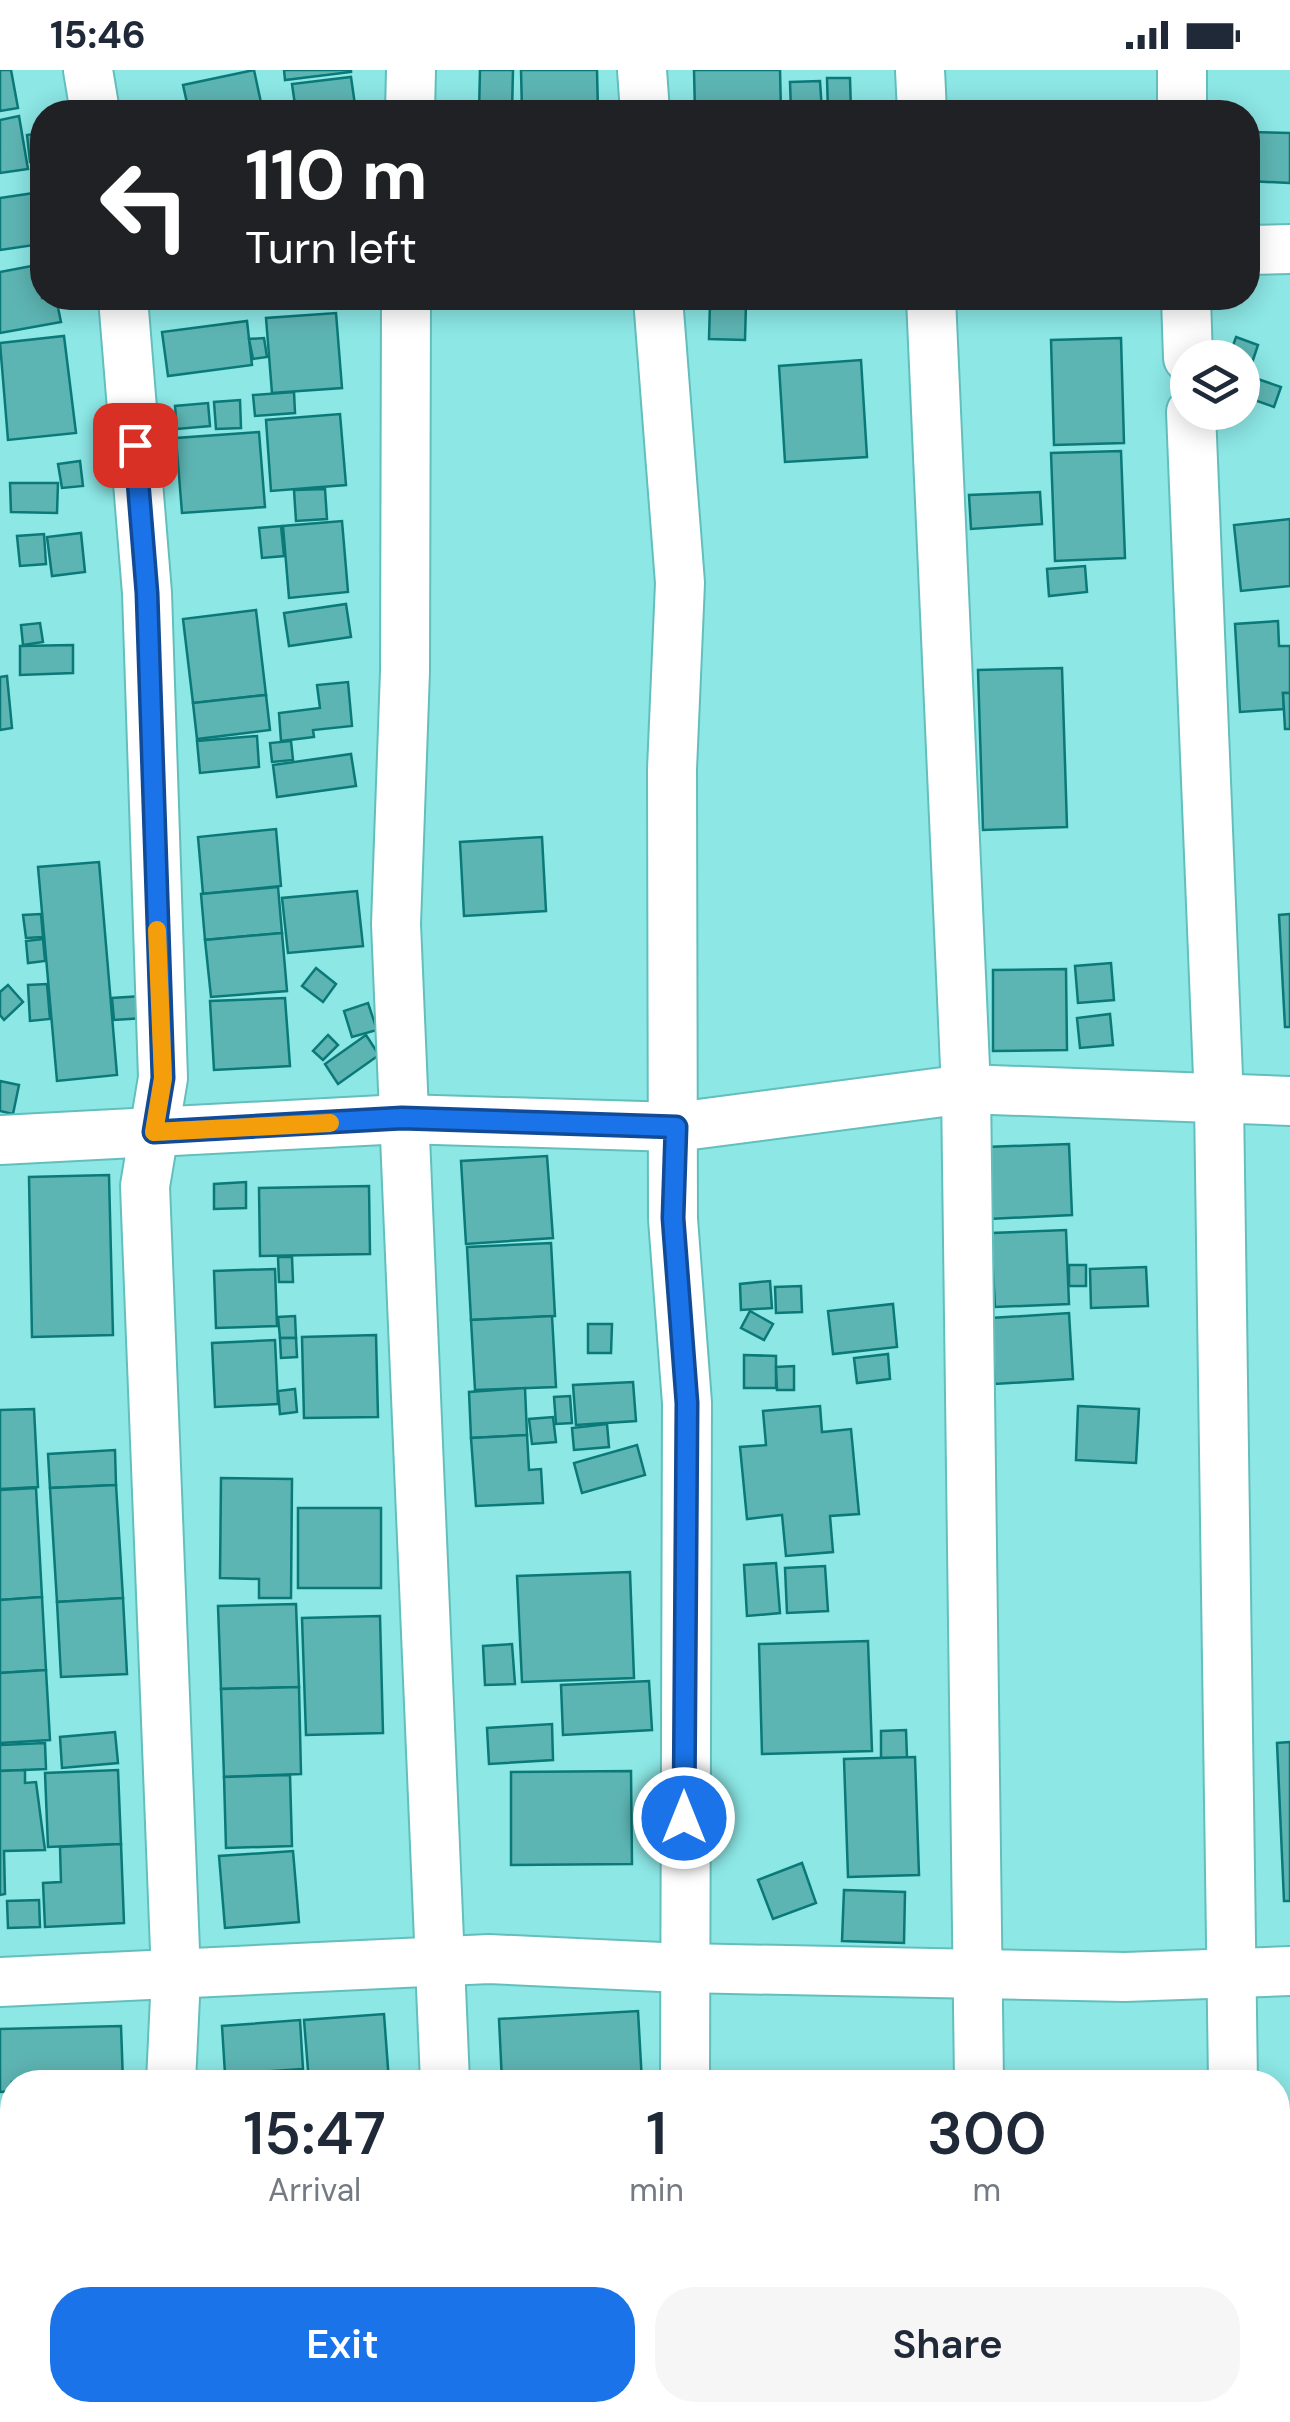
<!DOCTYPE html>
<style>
body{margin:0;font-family:"DM Sans",sans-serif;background:#f6f6f7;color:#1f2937;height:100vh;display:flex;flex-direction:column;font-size:38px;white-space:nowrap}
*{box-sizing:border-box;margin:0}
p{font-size:32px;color:#747a83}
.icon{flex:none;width:55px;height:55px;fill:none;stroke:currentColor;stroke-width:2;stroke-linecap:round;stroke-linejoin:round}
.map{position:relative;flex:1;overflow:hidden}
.panel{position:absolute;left:0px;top:2000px;width:1290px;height:352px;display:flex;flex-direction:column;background:#fff;border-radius:40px 40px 0 0;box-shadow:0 5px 25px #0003}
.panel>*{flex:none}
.guide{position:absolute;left:30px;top:30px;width:1230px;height:210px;border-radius:40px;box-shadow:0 5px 25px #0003;background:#202124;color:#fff;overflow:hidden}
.buttons{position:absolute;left:1170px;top:270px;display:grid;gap:20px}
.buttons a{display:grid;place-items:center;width:90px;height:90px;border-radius:50%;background:#fff;box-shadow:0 5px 25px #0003;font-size:50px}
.pin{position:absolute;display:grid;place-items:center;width:85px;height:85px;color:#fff;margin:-42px;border-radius:20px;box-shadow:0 5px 15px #0006}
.me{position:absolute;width:110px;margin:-55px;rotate:0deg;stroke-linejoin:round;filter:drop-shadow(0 0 8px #0008)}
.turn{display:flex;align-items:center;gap:35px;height:210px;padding:0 50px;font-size:45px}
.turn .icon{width:130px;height:130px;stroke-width:2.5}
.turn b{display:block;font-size:70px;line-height:85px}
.eta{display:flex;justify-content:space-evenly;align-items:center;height:170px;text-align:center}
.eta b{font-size:60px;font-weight:600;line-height:70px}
.action{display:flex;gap:20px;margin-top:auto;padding:20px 50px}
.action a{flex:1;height:115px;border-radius:40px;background:#1a73e8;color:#fff;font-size:40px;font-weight:600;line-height:115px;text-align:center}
.action a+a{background:#f6f6f7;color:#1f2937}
.status{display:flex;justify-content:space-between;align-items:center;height:70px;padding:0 50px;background:#fff;direction:ltr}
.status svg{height:28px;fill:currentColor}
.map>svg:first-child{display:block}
.building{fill:#5db5b3;stroke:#0a7978;stroke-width:2.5}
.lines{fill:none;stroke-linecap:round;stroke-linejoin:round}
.minor-casing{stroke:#63bfbd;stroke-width:52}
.minor{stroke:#fff;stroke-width:48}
.route-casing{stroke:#114b97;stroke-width:25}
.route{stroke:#1a73e8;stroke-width:18}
.slow{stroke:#f59e0b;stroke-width:18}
</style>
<div class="status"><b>15:46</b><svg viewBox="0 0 49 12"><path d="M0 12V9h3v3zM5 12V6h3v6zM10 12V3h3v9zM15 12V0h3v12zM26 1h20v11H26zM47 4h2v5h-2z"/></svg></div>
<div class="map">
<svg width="1290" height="2352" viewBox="0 0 1290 2352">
<rect width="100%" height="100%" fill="#8ce7e5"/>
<g class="building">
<polygon points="0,0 11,0 18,38 0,41"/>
<polygon points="254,0 263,42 189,42 183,15"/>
<polygon points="284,0 351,0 351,2 285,10"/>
<polygon points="480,0 513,0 512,42 479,42"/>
<polygon points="521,0 597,0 598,42 522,42"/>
<polygon points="694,0 780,0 781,42 695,42"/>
<polygon points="351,7 356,42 296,42 292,14"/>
<polygon points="827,8 850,8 851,42 828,42"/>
<polygon points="820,11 822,42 791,42 790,12"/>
<polygon points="19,46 28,99 0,103 0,50"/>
<polygon points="1248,62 1290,63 1290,113 1248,111"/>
<polygon points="42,63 42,91 30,92 27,65"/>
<polygon points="34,123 41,174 0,180 0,128"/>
<polygon points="42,194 42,228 56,228 61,252 0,263 0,202"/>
<polygon points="710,233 746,233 745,270 709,269"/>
<polygon points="336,243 342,318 272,323 266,248"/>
<polygon points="247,251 252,295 168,306 162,262"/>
<polygon points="64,266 76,363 8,370 0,273"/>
<polygon points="1236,267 1258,275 1251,296 1242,288 1229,287"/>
<polygon points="264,268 267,287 253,289 249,269"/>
<polygon points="1121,268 1124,373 1054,375 1051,270"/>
<polygon points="861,290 867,387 785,392 779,296"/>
<polygon points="1249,306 1281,317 1274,337 1243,326"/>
<polygon points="294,322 295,343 255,346 253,325"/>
<polygon points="240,330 241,358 216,359 214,332"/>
<polygon points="208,333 210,356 177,359 175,336"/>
<polygon points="340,344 346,415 271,421 266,350"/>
<polygon points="259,362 265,437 182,443 176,368"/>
<polygon points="1121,381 1125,488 1055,491 1051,383"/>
<polygon points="80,391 83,416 62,418 58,394"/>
<polygon points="10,413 58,413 57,443 11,442"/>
<polygon points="325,419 327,449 296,451 294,420"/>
<polygon points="1040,422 1042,454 971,459 969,425"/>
<polygon points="1290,449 1290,516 1241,521 1234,455"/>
<polygon points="342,451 348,522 289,528 283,456"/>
<polygon points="281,456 284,486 262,488 259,458"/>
<polygon points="81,463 85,502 52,506 47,467"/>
<polygon points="44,464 46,494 20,496 17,466"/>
<polygon points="1085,496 1087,522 1049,526 1047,499"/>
<polygon points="346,534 351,567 289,576 284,543"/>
<polygon points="256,540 266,625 193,633 183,549"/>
<polygon points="1278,551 1279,576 1290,576 1290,623 1283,623 1284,639 1240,642 1235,554"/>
<polygon points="40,553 43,572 23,575 21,555"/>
<polygon points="73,575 73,603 20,605 20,576"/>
<polygon points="1062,598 1067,757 983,760 978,600"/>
<polygon points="7,606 12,658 0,660 0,607"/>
<polygon points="348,612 352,656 313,660 314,667 281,671 279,643 320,638 317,615"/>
<polygon points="1283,623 1290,623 1290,659 1285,659"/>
<polygon points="266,625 270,660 197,669 193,633"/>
<polygon points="257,666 259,697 200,703 197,671"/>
<polygon points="291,671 293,690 272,692 270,673"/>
<polygon points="351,684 356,716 277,727 273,695"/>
<polygon points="276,759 281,816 203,824 198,767"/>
<polygon points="542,767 546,841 464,846 460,772"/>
<polygon points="99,792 117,1005 57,1011 38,797"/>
<polygon points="278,817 282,863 205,870 201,824"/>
<polygon points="357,821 363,876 288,883 282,828"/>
<polygon points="41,844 43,867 26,868 23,845"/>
<polygon points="1290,844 1290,957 1285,957 1279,845"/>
<polygon points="282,863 287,921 211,927 205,870"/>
<polygon points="43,869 45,891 28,893 26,871"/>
<polygon points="1111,893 1114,930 1078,933 1075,896"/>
<polygon points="316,898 336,914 323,932 302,916"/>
<polygon points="1066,899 1067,980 993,981 993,900"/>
<polygon points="47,914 50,949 30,951 28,915"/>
<polygon points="8,915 23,932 4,950 0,945 0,922"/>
<polygon points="142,926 144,948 114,950 112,928"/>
<polygon points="285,928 290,996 214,1000 210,931"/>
<polygon points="368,933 377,960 352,967 344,941"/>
<polygon points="1110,944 1113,975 1080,978 1077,948"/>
<polygon points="328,965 338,975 323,990 313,981"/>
<polygon points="366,965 379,985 338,1014 325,994"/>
<polygon points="0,1011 19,1015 13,1044 0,1041"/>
<polygon points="1069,1074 1072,1145 989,1149 986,1077"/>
<polygon points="547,1086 553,1168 466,1174 461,1091"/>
<polygon points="109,1105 113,1265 32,1267 29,1107"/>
<polygon points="246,1112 246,1138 214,1139 214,1114"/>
<polygon points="369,1116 370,1184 260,1186 259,1118"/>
<polygon points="1066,1160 1069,1234 995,1237 991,1163"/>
<polygon points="551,1173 555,1246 471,1250 467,1177"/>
<polygon points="278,1187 292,1187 293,1212 279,1212"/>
<rect x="1069" y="1195" width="17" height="21"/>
<polygon points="1146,1197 1148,1236 1091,1238 1090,1199"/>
<polygon points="275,1199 277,1256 216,1258 214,1201"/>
<polygon points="770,1211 772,1238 741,1240 740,1214"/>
<polygon points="801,1216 802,1242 776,1243 775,1217"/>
<polygon points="893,1234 897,1277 833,1284 828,1241"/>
<polygon points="750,1241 773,1254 764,1270 741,1258"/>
<polygon points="1069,1243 1073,1309 995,1314 991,1248"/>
<polygon points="295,1246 296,1268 280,1268 278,1247"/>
<polygon points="552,1246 556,1317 475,1320 471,1250"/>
<polygon points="588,1254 612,1254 611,1283 588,1283"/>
<polygon points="376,1265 378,1347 304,1348 302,1267"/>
<polygon points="280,1268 296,1268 297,1287 281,1288"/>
<polygon points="275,1270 278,1334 215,1337 212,1273"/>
<polygon points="888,1284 890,1309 857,1313 854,1288"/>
<polygon points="744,1285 776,1286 776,1318 744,1318"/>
<polygon points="794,1296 794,1320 777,1320 776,1297"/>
<polygon points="633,1312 636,1351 576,1355 573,1315"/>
<polygon points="525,1318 527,1365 471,1368 469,1322"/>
<polygon points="295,1319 297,1342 280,1344 278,1321"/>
<polygon points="570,1326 572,1353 556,1354 554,1327"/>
<polygon points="820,1336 822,1362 851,1359 859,1444 830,1446 833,1482 786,1486 782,1445 747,1449 740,1377 766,1375 763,1341"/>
<polygon points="1078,1336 1139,1339 1136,1393 1076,1390"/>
<polygon points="34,1339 38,1417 0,1419 0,1340"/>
<polygon points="553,1347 556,1372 532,1374 529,1349"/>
<polygon points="607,1354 609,1377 574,1380 572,1358"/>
<polygon points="527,1365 529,1400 541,1399 543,1433 476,1436 471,1368"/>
<polygon points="637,1375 645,1405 582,1423 574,1393"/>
<polygon points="115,1380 116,1415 50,1418 48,1384"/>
<polygon points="221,1408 292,1409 291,1528 259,1528 259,1509 220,1508"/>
<polygon points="116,1415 123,1528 57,1532 50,1418"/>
<polygon points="36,1418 42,1527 0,1530 0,1420"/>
<rect x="298" y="1438" width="83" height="80"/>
<polygon points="776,1493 780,1543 747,1546 744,1495"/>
<polygon points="825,1496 828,1541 787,1543 785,1498"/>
<polygon points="630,1502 634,1608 522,1612 517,1506"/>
<polygon points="42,1527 46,1600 0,1603 0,1530"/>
<polygon points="123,1528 127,1604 61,1607 57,1532"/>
<polygon points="296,1534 299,1617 221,1619 218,1536"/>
<polygon points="380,1546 383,1663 306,1665 302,1548"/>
<polygon points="868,1571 872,1681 762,1684 759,1574"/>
<polygon points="512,1574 515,1614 485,1615 483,1576"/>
<polygon points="46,1600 50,1670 0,1673 0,1603"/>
<polygon points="649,1611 652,1660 563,1665 561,1615"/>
<polygon points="299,1617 301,1704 224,1707 221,1619"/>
<polygon points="552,1654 553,1690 489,1694 487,1658"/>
<polygon points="906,1660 907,1688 881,1688 881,1661"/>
<polygon points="115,1662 118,1693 62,1698 60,1667"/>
<polygon points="1290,1672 1290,1831 1284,1831 1277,1673"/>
<polygon points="45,1673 46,1699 0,1701 0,1675"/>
<polygon points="915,1687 919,1805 848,1807 844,1689"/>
<polygon points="25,1700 25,1713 36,1712 45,1780 4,1781 5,1824 0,1825 0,1701"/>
<polygon points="118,1700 121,1774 48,1777 45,1703"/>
<polygon points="631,1701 632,1794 511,1795 511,1702"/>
<polygon points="290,1705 292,1776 226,1778 224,1707"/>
<polygon points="121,1774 124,1853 45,1857 43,1813 61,1812 60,1777"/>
<polygon points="293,1781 299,1852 225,1858 219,1786"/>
<polygon points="802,1793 816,1833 773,1849 758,1810"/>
<polygon points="844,1820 905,1822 904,1873 842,1871"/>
<polygon points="39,1830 40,1857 8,1858 7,1831"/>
<polygon points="638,1941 642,2012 502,2012 499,1949"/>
<polygon points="384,1944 389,2012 309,2012 304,1950"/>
<polygon points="300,1950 303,1999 225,2004 222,1956"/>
<polygon points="121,1956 123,2012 12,2012 12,2021 0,2022 0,1959"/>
<polygon points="12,2049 12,2116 0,2117 0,2050"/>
<rect x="0" y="2237" width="12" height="77"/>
<polygon points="0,2314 12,2314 12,2340 38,2340 38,2352 0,2352"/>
<polygon points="392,2340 394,2352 325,2352 324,2344"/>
<polygon points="580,2340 580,2352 502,2352 501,2342"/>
<rect x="591" y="2340" width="62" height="12"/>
<polygon points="800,2340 905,2340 906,2352 800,2352"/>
</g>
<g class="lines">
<g class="minor-casing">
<g id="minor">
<polyline points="88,0 95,42"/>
<polyline points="642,0 645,42"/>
<polyline points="920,0 922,42"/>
<polyline points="1182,0 1182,42"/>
<polyline points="410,42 411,0"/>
<polyline points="1248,180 1290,179"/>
<polyline points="123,228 147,523 163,1008 145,1116 176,1906 171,2012"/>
<polyline points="406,228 405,601 396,854 445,2012"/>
<polyline points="658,228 680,513 672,699 673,1149 687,1333 685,2012"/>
<polyline points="931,228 966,1019 979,2012"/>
<polyline points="1186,228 1188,288"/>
<polyline points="1191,342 1219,1031 1233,2012"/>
<polyline points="0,1070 402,1049 676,1057 966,1019 1290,1031"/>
<polyline points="0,1912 489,1889 683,1898 1125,1907 1290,1901"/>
<polyline points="169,2340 169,2352"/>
<polyline points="463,2340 464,2352"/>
<polyline points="692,2340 692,2352"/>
<polyline points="986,2340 987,2352"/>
<polyline points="1236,2340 1237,2352"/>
</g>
</g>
<use href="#minor" class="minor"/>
</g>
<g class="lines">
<g class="route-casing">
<polyline id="route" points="135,375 147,523 163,1008 154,1062 402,1048 676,1057 673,1148 687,1333 684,1748"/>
</g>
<use href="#route" class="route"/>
<polyline class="slow" points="157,860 163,1008 154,1062 330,1053"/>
</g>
</svg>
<div class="buttons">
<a><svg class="icon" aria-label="layers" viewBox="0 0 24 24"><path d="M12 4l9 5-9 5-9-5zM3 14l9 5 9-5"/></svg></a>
</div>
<div class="pin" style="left:135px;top:375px;background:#d93025"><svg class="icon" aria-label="arrive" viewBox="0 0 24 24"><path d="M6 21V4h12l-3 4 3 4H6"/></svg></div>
<svg class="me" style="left:684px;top:1748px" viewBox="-20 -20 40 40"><circle r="17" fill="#1a73e8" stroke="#fff" stroke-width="3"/><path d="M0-11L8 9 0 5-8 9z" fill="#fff"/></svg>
<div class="guide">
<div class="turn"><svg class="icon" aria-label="left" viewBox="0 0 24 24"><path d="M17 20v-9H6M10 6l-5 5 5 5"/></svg><div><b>110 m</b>Turn left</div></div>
</div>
<section class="panel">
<div class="eta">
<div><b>15:47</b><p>Arrival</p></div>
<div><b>1</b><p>min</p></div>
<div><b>300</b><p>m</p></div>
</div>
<div class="action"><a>Exit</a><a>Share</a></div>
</section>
</div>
